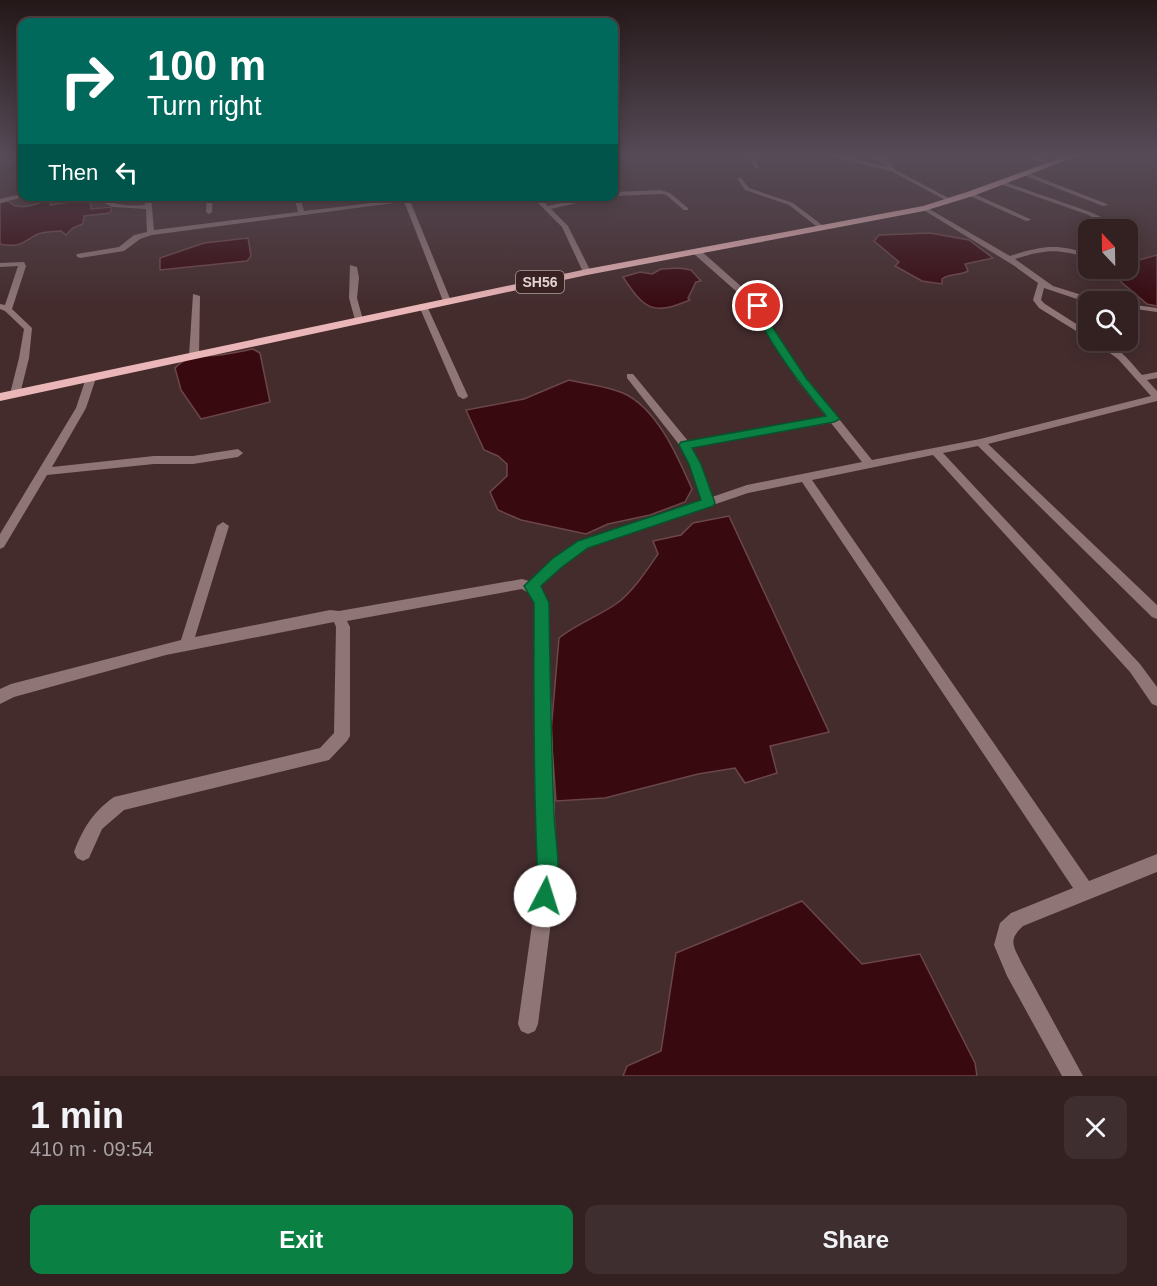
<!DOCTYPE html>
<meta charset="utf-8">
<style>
body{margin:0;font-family:Arial,sans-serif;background:#3e2e2f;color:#f1f3f6;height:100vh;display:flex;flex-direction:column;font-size:22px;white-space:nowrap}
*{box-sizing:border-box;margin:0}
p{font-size:20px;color:#a9a3a5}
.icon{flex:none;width:33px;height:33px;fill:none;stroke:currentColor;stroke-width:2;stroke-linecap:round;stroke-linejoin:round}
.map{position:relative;height:1076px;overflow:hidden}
.details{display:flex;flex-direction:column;background:#332122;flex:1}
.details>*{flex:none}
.banner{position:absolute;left:18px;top:18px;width:600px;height:183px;border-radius:12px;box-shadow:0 3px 15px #0003,0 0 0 2px #4e3e40;background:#00695c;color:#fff;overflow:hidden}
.needle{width:39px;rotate:338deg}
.fabs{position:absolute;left:1078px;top:219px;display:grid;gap:12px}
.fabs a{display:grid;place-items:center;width:60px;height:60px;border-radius:12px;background:#332122;box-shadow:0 3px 15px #0003,0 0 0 2px #4e3e40;font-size:30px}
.pin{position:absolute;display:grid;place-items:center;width:51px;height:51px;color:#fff;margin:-26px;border:3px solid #fff;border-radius:50%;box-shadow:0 2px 6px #0007}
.me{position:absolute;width:66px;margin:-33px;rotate:5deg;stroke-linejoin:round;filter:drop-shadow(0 0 4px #0008)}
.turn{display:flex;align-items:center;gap:21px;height:126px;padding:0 30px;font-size:27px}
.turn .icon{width:78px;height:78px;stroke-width:2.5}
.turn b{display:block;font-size:42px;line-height:51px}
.then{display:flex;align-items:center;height:57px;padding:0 30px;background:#0003;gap:12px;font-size:22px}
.round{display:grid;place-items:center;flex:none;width:63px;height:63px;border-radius:12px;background:#3e2e2f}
.headline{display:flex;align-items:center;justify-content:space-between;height:102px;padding:0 30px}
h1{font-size:36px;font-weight:700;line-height:45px}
.cta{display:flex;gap:12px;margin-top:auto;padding:12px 30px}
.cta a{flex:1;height:69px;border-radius:12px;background:#0b8043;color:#fff;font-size:24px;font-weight:700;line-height:69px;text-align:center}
.cta a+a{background:#3e2e2f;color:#f1f3f6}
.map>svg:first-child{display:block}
.water{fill:#380a10;stroke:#6b464a;stroke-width:1.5}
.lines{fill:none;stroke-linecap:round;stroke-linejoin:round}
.lane{fill:#8f7576;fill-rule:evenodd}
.street{fill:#8f7576;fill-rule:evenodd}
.primary{fill:#ebb6b7;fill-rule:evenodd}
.route{fill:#0b8043;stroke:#07532c;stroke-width:1.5}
.labels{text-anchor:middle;stroke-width:5;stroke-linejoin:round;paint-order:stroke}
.shield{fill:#3a2223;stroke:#b09e9e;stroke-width:1.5}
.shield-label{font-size:14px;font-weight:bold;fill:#e3d3d3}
</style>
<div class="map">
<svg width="1157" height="1076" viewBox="0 0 1157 1076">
<rect width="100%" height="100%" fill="#442c2d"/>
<g class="water">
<path d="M51,199L50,205L90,199L91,209L112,207L110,213L84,216L83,224L73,228L66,235L61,231C53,232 43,231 36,235C22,243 18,248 0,244V203L8,201C19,213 37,203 51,199Z"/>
<path d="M930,233L969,240L993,258L965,264L968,271C959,276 950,273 942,279V284L922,281L895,266L899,262L874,241L879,235Z"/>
<polygon points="248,238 251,256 247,261 160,270 160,258 204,243"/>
<polygon points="1157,255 1157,306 1147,304 1106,269 1128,268 1128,263"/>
<path d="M679,268L691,270L701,281L696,282L688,298L690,300C654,315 645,311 623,277L640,272L652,274L661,269Z"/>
<path d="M253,349L260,353L270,402L201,419L181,390L175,368C188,354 202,357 219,355C231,354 242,351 253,349Z"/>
<path d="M569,380C586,384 607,386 623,393C657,408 678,457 692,489L685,502L650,515L608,524L586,534L521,520L498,510L490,492L507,476V464L498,456L484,450L466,410L524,399Z"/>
<path d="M729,516L829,732L770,746L777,773L745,783L735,768L698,774L605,798L556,801L551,732L559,638C578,623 597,617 616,604C632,593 647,570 658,554L653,541L681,535L693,523Z"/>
<polygon points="802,901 862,964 920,954 975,1063 977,1076 623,1076 627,1066 661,1051 676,953"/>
</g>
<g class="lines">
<polygon class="lane" points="1025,155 1032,155 1054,164 1049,165"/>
<g class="street">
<polygon points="664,155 670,155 672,157 667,158"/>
<polygon points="747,155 753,155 759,168 755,168"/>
<polygon points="826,155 836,155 887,167 871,155 878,155 894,167 894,169 954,201 949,202 893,172"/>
<polygon points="1025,172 1107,204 1108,205 1103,206 1023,175"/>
<polygon points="737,178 741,178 749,188 793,203 826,228 820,229 789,205 745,190"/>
<polygon points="1002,181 1090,212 1130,230 1137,239 1128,245 1128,230 1119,230 1086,214 1000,184 999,183"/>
<polygon points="661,190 670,193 688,208 688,210 684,210 666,195 661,194 614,196 614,192"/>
<polygon points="970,192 1030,219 1031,220 1026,221 968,195 968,193"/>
<polygon points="22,194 24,197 0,203 0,199"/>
<path d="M89,196C99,196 105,201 114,203C124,206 135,206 145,205V196H151L154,230L298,212L294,196H300L304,211L405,199L411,203L451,301L447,303L443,301L405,204L402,202L152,235L140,239L124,251L80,258L76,256L77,254L119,247L134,235L147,232L146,209L113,207Z"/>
<polygon points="207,196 213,196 212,212 209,214 206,212"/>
<polygon points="531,196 538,196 548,206 591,196 606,196 551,209 568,226 591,272 590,274 583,272 562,227"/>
<path d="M924,206L1010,256C1041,246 1057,243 1089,254V258C1056,249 1048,249 1015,259L1053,286L1098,300L1099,302L1089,303L1044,288L1041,300L1045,304L1089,332V339L1039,308L1033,300L1038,283L1013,265L922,209V207Z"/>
<path d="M694,250H700L761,304L769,322L806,378L872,460L980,439L1151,396L1118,359L1092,340C1114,340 1129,360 1142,375L1157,372V378L1147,380L1157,391V401L988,444L1157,605V619L1152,617L978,446L943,453L1140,664L1157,687V706L1152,704L1130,672L933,455L812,480L1089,881L1157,854V872L1023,926C1008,940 1013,945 1021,962L1083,1076H1062L1007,976L994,945L1000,923L1011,913L1073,888L802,482L748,493L587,548L561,566L539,587L548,603L557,875L538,1024L535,1031L528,1034L521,1031L518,1024L539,875L534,603L530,594L522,589L347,621L350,627V736L347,741L329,760L124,810L102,829L89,858L83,861L77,858L74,852C83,828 93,812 114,797L320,748L334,733L336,627L334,622L166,655L14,697L0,704V689L11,684L181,640L217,526L223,522L229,526L195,637L330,610L339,611L522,579L529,581L553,560L579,542L702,500L690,464L681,447L627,378V374H633L688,441L826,417L797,380L761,322L754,307L694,254ZM831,423L862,462L747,485L712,497L700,464L692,447Z"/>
<polygon points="24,262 26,266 12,309 32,328 29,358 20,394 15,397 10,394 19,358 24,329 5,311 0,309 0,304 5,305 18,266 0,267 0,263"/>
<polygon points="350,265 357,267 359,278 357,298 363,320 359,323 355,320 349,298"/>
<polygon points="193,294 200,296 199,356 194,359 189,356"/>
<polygon points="420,304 427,306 468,396 466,398 463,399 458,396 419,306"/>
<polygon points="1128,304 1157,308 1157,312 1128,308"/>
<polygon points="91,375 96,378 86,408 52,467 154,456 193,456 238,449 243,453 238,457 193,464 154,464 47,475 4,547 0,549 0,534 76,408 86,378"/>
</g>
<polygon class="primary" points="1069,155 1080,155 973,196 924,211 587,275 0,401 0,393 587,269 923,206 967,192"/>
</g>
<linearGradient id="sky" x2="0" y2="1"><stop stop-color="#251819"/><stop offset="0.51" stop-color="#564b57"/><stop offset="1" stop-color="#564b57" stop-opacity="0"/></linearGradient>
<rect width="1157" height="306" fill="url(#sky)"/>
<path class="route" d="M758,303L762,306L769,322L806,378L840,419L834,422L692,448L701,464L715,503L713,506L588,548L562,567L541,586L549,603C550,673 551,743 554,813C555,842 564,876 552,904L545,907L538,904C533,891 538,873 537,859C533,774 534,688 534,603L524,586L552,559L578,541L701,500L689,464L679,445L681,442L826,416C799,382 770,346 753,306Z"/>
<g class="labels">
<rect class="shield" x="516" y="271" width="48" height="22" rx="4.5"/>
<g class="shield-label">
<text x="540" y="287">SH56</text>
</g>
</g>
</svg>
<div class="fabs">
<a><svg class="needle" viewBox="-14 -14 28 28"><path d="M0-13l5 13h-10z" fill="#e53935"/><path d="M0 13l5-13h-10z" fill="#a9a3a5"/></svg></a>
<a><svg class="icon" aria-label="search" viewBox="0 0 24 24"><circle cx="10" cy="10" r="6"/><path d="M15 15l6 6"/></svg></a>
</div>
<div class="pin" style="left:758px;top:306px;background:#d93025"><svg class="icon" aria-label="arrive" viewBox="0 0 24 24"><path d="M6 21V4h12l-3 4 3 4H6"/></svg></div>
<svg class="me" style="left:545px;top:896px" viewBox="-20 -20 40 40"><circle r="19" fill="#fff"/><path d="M0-13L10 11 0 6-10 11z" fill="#0b8043"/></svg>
<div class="banner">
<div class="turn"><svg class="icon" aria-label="right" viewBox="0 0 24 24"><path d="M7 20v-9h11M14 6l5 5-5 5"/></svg><div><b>100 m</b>Turn right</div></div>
<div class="then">Then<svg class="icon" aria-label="left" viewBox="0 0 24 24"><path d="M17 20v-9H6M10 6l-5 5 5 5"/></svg></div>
</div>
</div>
<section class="details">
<div class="headline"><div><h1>1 min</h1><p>410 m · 09:54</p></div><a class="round"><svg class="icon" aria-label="close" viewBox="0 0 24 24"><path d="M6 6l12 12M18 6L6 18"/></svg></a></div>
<div class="cta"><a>Exit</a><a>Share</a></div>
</section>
